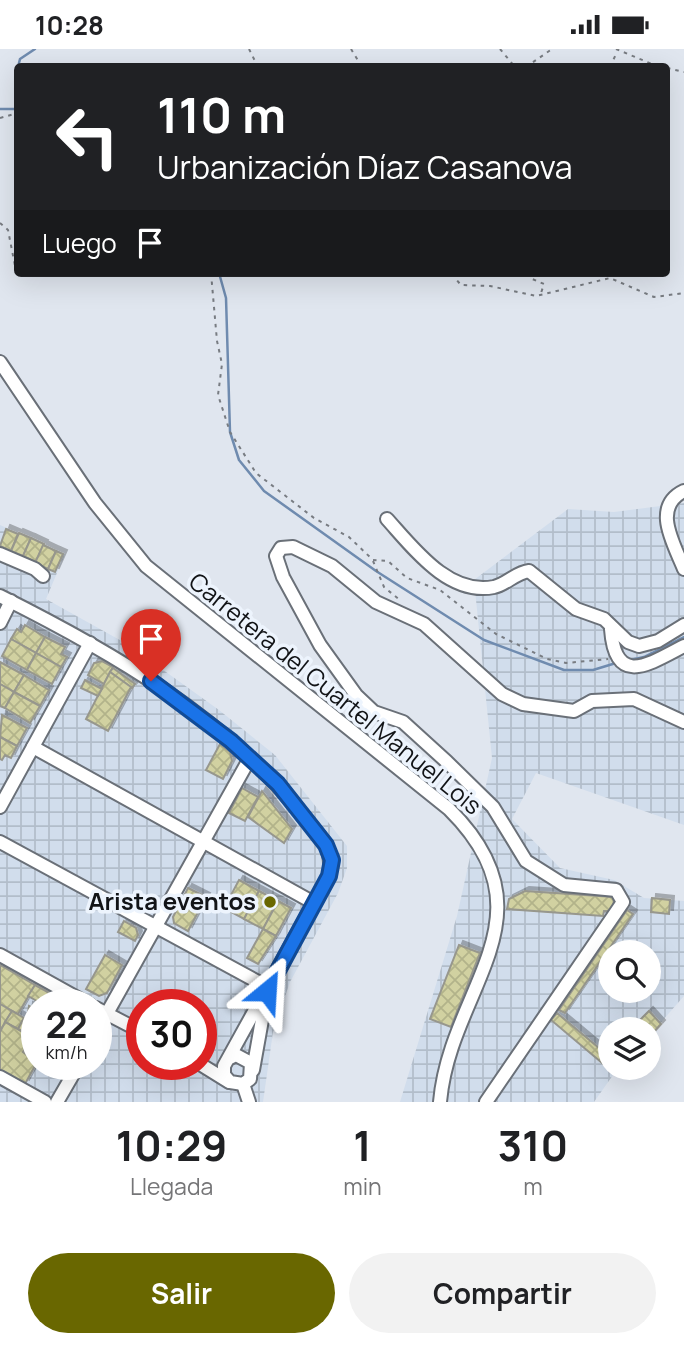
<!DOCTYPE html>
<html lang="es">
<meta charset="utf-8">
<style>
body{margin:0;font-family:Manrope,sans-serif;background:#f2f2f2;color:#202124;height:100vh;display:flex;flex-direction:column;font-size:26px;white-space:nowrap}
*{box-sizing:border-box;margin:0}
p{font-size:23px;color:#757577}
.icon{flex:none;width:38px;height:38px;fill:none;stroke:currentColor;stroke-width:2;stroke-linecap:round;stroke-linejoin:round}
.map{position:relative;height:1053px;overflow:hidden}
.side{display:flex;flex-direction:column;background:#fff;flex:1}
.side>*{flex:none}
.banner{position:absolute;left:14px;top:14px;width:656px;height:214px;border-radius:7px;box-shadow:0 7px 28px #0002;background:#202124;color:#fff;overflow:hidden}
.buttons{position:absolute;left:598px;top:891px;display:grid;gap:14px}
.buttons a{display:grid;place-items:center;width:63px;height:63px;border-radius:50%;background:#fff;box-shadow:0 7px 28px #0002;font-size:35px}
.speed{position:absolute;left:21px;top:940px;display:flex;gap:14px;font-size:35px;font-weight:700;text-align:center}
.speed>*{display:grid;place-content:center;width:91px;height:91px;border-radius:50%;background:#fff;box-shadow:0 7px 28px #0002;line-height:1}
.speed small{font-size:18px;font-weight:400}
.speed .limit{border:10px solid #d22;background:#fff;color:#111}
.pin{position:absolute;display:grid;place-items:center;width:60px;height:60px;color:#fff;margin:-72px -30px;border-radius:50% 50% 50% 0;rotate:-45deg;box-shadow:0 0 7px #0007}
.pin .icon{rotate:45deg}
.me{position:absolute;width:77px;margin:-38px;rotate:27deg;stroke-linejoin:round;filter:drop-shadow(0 0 5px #0008)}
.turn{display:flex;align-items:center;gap:24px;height:147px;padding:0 28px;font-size:32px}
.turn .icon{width:91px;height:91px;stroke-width:2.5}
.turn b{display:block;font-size:49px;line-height:60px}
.then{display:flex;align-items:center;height:66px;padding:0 28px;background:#0003;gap:14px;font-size:26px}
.eta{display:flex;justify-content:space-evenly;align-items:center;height:119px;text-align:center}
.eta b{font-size:42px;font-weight:700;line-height:49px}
.button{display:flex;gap:14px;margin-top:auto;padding:14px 28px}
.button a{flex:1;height:80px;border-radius:42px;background:#696700;color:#fff;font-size:28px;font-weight:700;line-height:80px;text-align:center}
.button a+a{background:#f2f2f2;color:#202124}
.status{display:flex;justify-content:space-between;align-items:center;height:49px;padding:0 35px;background:#fff;direction:ltr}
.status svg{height:19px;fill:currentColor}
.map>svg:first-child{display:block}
.industrial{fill:url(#industrial-grid);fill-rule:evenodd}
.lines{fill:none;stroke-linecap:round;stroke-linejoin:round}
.stream{stroke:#6f8baf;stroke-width:2.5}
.building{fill:url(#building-cross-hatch);stroke:#97978d;stroke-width:2;filter:url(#shadow)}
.minor-casing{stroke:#6a7078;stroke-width:16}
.path{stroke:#787c82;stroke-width:2;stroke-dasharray:3.5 5;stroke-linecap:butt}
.minor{stroke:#fff;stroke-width:12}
.route-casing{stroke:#114b97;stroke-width:18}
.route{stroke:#1a73e8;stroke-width:12}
.poi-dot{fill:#696700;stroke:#edf4fd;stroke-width:2.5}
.labels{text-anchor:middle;stroke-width:7;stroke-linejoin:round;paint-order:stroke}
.street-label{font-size:24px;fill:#121417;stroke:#edf4fd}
.poi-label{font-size:24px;font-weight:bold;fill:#121417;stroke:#edf4fd;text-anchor:end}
</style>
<div class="status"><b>10:28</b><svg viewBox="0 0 49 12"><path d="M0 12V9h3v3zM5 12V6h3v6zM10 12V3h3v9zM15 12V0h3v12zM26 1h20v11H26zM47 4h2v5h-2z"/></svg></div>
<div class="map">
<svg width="684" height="1053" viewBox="0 0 684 1053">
<defs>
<pattern id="industrial-grid" width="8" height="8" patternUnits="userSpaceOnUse" patternTransform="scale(1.75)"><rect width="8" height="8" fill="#d1ddec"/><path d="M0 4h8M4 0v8" fill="none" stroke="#b2bdca"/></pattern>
<pattern id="building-cross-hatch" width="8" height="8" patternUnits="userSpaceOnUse" patternTransform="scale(1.75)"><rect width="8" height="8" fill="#d1d1a1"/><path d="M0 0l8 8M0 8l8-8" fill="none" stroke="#b2b38a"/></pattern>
<filter id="shadow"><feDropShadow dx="4" dy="-4" stdDeviation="0" flood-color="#0004"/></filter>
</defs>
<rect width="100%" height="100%" fill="#e0e6ef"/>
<g class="industrial">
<path d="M684,454V776L536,724L512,770L560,819L614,831L644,849L684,852V947L649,987V980H611V1018L618,1019L594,1053H400L457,867L492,709L474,531L568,460L614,463ZM611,903H649V942H611Z"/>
<path d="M0,476L65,505L46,550L127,595L219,661L275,706L347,797V819L338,844L290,933L273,983L263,1053H0ZM37,956H96V1015H37ZM142,956H201V1015H142Z"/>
</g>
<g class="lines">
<g class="stream">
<polyline points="18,18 20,10 35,0"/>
<polyline points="0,60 18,60"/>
<polyline points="17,60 18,19"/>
<polyline points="219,224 226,249 230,383 239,411 264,442 376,522 484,591 564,621 593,621 616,614"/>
<polyline points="630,611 644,608 684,588"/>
</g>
</g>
<g class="building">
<polygon points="6,480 18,485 11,502 0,497"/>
<polygon points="19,484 31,489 23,507 11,502"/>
<polygon points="31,489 44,495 36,513 23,507"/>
<polygon points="43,496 56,502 48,520 35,514"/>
<polygon points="56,502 63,505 55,523 48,520"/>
<polygon points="25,576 45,588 36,604 11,590 17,580 21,583"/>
<polygon points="45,588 65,598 61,605 67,608 61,618 36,604"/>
<polygon points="11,590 36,604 27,621 2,607"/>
<polygon points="36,604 61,618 52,635 27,621"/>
<polygon points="102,612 113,618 104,635 88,626 94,614"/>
<polygon points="0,613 24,626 14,643 0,635"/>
<polygon points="113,619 135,635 132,639 110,623"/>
<polygon points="110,623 131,638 108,682 86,670"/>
<polygon points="24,626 49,641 40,657 14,643"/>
<polygon points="85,631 102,640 98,647 81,639"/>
<polygon points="0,635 14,643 5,659 0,657"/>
<polygon points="14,643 40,657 30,674 5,659"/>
<polygon points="2,666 27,679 17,697 0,688"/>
<polygon points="0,688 17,697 11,709 5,706 2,711 0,710"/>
<polygon points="220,695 230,703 232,712 223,730 206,721"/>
<polygon points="242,739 258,748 245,772 229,764"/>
<polygon points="262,742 292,780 284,794 248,768"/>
<polygon points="239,831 259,842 244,870 224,859"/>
<polygon points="188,839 206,848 188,882 174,874 173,868"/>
<polygon points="259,842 278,852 263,880 244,870"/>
<polygon points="525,842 614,848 613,862 604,862 603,867 507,860 509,850"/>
<polygon points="652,849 670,851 669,865 651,863"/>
<polygon points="278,852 291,859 276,887 263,880"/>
<polygon points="627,861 633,865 565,964 559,961"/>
<polygon points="124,872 136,879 138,886 135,892 118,883"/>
<polygon points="263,880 276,887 258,915 247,909"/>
<polygon points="459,896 480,904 451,978 430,970"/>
<polygon points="105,906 122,916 107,944 99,947 86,940"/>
<polygon points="0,916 35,936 18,965 0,955"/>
<polygon points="35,936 57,948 53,956 44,956 28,947"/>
<polygon points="0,955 12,962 0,983"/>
<polygon points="29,957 37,961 33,975 27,971"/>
<polygon points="12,962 24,969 18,980 5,973"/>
<polygon points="649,962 661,975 652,985 639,972"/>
<polygon points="557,964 611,1009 611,1018 618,1018 614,1024 551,971"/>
<polygon points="24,969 33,975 28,985 18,980"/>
<polygon points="5,973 31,988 23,1003 37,1013 25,1035 0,1021 0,983"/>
</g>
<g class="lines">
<g class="minor-casing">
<g id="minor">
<path d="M0,313L95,454L146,517L449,760C558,868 450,938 440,1053"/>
<path d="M684,442C651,458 674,495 684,520"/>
<path d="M387,470C414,500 449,547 494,538C507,535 515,524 529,522L576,560L604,570L628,593L639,597L658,592L684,576"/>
<polyline points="0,505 35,520 43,527"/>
<path d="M0,547C110,602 222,666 300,763C317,784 335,798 329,827L224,1017V1026L230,1033L243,1035L250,1030L251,1014L236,1006L228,1010"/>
<polyline points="0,574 11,552"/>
<path d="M611,580C615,638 648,616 684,597"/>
<polyline points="33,698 314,854"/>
<polyline points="0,758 90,594"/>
<polyline points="0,793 269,939"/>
<polyline points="0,906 90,956"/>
<polyline points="96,959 142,983"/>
<polyline points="96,984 250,709"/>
<polyline points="200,1015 229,1033"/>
<polyline points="253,1021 267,943"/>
<polyline points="0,1028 45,1053"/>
<polyline points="243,1035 249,1053"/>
<polyline points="57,1053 79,1015"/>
<polyline points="486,1053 623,853 616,841 564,836 526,812 493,758 447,713 403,673 374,663 356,646 320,596 283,528 276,507 281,499 293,498 332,517 376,553 424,575 502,645 523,655 574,662 592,652 634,650 684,673"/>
</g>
</g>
<g class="path">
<polyline points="249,0 258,18"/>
<polyline points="351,0 362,18"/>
<polyline points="500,0 515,18"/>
<polyline points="616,0 659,18"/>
<polyline points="526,18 552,0"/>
<polyline points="610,18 617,3"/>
<polyline points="667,19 684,23"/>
<polyline points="0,69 18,64"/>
<polyline points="0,174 8,181 17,227"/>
<polyline points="211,224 217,292 222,315 218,346 230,383 256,424 314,469 349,488 373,511 388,512 407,529 440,541 496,585 547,610 566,614 608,610"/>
<polyline points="456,224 455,229 461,236 490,237 536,247 610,229 654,248 684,244"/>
<polyline points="532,224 530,229 544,235 541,244"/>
<polyline points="373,512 384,538 401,552"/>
</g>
<use href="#minor" class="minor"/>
</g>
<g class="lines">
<g class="route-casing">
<polyline id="route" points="151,632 231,692 278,735 326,796 332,811 329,827 267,942"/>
</g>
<use href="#route" class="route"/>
</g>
<circle class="poi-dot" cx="270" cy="853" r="7"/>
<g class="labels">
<g class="street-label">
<text transform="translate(335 645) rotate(39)" y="8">Carretera del Cuartel Manuel Lois</text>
</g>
<g class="poi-label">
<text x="256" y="861">Arista eventos</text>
</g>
</g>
</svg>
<div class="buttons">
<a><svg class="icon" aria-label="search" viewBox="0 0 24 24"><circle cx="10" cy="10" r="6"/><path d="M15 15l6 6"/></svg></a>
<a><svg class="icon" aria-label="layers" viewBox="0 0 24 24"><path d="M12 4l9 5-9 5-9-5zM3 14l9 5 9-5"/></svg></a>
</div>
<div class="speed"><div>22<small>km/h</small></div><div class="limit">30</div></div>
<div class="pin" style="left:151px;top:632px;background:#d93025"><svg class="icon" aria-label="arrive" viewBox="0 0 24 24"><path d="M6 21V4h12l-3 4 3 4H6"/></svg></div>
<svg class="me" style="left:267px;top:942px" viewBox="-20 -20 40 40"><path d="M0-17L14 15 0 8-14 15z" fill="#1a73e8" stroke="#fff" stroke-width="4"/></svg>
<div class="banner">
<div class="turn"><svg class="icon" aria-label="left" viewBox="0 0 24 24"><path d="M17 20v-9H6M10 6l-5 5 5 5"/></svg><div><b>110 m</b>Urbanización Díaz Casanova</div></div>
<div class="then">Luego<svg class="icon" aria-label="arrive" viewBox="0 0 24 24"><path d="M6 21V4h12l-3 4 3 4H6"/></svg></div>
</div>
</div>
<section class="side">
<div class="eta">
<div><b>10:29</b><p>Llegada</p></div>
<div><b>1</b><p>min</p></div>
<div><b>310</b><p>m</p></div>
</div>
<div class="button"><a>Salir</a><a>Compartir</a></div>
</section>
